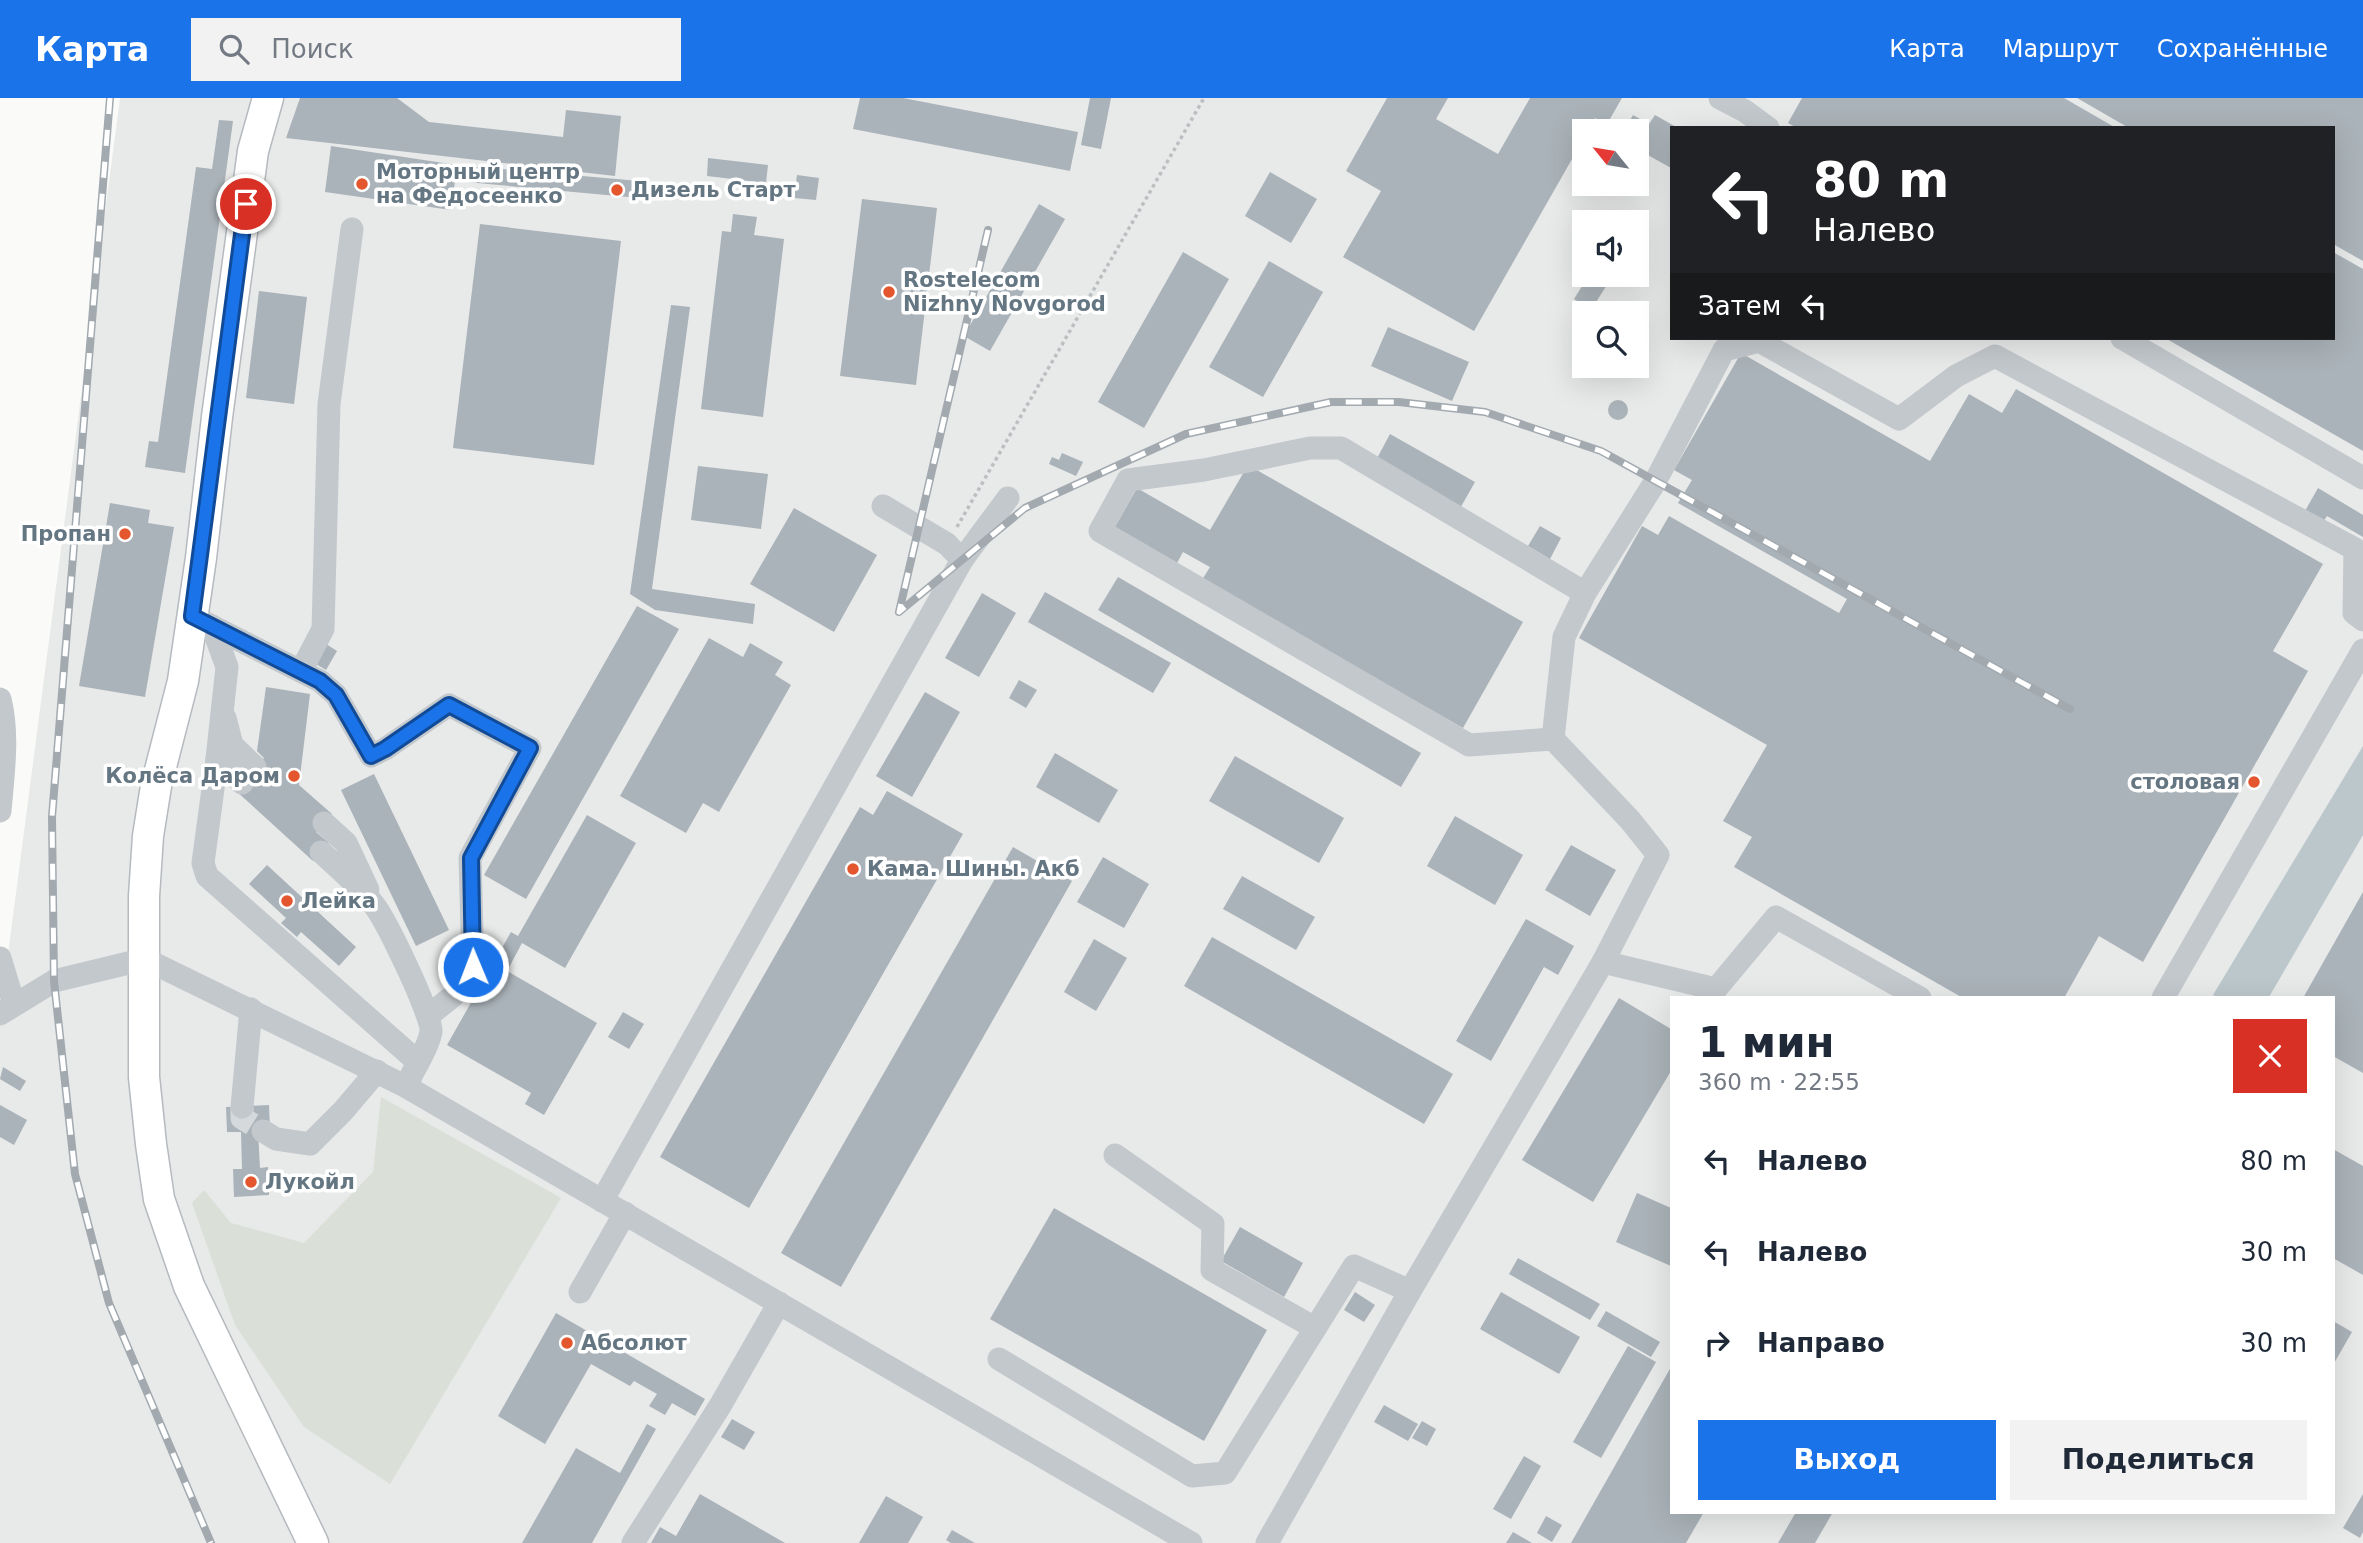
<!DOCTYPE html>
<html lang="ru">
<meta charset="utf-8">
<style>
body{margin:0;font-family:"DejaVu Sans",sans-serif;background:#f2f2f3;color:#1f2937;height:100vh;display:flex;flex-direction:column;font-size:26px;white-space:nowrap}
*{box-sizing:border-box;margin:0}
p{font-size:23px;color:#747a83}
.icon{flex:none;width:38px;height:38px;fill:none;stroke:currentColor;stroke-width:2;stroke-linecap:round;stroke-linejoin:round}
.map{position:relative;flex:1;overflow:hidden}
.side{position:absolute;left:1670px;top:898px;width:665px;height:518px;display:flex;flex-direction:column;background:#fff;border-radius:0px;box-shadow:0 7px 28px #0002}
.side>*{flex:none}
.guide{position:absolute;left:1670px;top:28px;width:665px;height:214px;border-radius:0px;box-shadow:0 7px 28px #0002;background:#202124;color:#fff;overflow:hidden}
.needle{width:46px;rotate:300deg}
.fabs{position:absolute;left:1572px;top:21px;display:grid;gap:14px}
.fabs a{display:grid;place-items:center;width:77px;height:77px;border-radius:0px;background:#fff;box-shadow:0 7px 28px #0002;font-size:35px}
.pin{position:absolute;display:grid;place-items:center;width:60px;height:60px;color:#fff;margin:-30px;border:4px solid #fff;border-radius:50%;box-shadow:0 2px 7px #0007}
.me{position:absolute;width:77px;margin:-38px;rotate:359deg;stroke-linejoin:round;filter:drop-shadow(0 0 5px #0008)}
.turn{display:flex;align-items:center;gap:24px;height:147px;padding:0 28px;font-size:32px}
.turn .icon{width:91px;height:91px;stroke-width:2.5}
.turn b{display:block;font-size:49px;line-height:60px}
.then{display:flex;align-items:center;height:66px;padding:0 28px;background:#0003;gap:14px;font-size:26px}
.round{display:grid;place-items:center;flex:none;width:74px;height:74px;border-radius:0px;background:#f2f2f3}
.summary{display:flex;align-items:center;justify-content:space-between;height:119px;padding:0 28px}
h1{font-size:42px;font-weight:600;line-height:52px}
.action{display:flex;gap:14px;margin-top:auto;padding:14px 28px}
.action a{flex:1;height:80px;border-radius:0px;background:#1a73e8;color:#fff;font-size:28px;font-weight:600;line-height:80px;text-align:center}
.action a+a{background:#f2f2f3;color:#1f2937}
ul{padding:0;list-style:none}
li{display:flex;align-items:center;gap:21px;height:91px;padding:0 28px}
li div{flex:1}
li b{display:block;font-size:26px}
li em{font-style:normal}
header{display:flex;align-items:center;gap:42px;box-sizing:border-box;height:98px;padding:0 35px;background:#1a73e8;color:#fff}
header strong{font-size:33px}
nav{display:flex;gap:38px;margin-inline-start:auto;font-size:24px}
.search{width:490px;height:63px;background:#f2f2f3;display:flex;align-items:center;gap:18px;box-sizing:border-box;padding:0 24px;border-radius:0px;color:#747a83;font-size:26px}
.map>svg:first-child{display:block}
.built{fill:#e8e9e9;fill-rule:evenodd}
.green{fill:#dadfd7}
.water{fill:#bbc7cb}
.building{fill:#aab3b9}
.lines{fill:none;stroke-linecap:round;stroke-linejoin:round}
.minor-tunnel{stroke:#d5d9db;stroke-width:23;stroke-dasharray:23 11;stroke-linecap:butt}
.major-casing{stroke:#b5babe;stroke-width:33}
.path{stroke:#bbbfc2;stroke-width:3.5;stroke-dasharray:3.5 3.5;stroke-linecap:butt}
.minor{stroke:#c3c8cc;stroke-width:23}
.major{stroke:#fff;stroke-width:30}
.rail-casing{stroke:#a2aab0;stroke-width:8}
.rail{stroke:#fff;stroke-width:5;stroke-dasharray:16;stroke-linecap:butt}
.route-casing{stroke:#114b97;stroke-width:18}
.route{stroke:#1a73e8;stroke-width:12}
.poi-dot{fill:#e4572e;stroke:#fff;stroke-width:2.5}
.labels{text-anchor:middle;stroke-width:7;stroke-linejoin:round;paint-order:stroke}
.poi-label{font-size:21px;font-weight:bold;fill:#657683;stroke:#fff;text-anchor:start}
</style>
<header>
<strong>Карта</strong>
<div class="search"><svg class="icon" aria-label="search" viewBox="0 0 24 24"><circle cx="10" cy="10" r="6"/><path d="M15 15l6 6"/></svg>Поиск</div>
<nav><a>Карта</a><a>Маршрут</a><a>Сохранённые</a></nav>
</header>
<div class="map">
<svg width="2363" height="1445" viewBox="0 0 2363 1445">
<rect width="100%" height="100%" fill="#fafaf8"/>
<path class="built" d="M120,0H2363V1445H0V888L5,879ZM1671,30H2333V240H1671ZM1584,33H1636V86H1584ZM1584,124H1636V177H1584ZM1584,215H1636V268H1584ZM1671,900H2333V1414H1671Z"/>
<polygon class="green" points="381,999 561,1100 390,1386 304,1329 235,1227 192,1105 204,1092 231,1125 304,1145 373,1074"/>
<polygon class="water" points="2363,648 2363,737 2269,899 2216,899 2213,897"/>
<g class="building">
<polygon points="300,0 397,0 429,24 563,39 566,12 621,18 615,78 286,40"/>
<polygon points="860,0 903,0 1078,34 1070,73 853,31"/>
<polygon points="1090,0 1111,0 1101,51 1081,47"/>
<polygon points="1387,0 1448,0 1436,21 1498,56 1530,0 1622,0 1607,26 1595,20 1588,33 1584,33 1584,40 1474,233 1343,159 1381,93 1346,73"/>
<polygon points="1802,0 2064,0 2116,30 1797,30 1788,25"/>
<polygon points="2077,0 2363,0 2363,163 2333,146 2333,30 2129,30"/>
<polygon points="1633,17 1649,26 1655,17 1678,30 1671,30 1671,70 1639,52 1636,56 1636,33 1624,33"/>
<polygon points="219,22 233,23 185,375 145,369 149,343 158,344 196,69 212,71"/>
<polygon points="331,48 457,67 651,84 650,101 455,83 451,112 325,94"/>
<polygon points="708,60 768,67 766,85 707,78"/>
<polygon points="1270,74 1317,101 1291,145 1245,118"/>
<polygon points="797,77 819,80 816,102 794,100"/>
<polygon points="862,101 937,110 916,287 840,278"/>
<polygon points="1039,106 1065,121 990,253 964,238"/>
<polygon points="733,116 757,119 754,137 784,141 763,319 701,311 722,133 731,134"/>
<polygon points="480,126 621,143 594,367 453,350"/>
<polygon points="1183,154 1229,181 1144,330 1098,304"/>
<polygon points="2333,154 2363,171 2363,353 2165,240 2333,240"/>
<polygon points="1269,163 1323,194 1263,299 1209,269"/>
<polygon points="1589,177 1601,177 1610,182 1591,212 1574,201"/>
<polygon points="259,193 307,199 294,306 246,300"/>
<polygon points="671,207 690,209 652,491 755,506 753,526 655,512 630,496"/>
<polygon points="1388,229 1469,264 1452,303 1371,268"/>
<polygon points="1741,255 1930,363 1969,296 2002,315 2016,291 2323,466 2273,553 2308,573 2143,864 2099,838 2064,900 1963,900 1734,769 1752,739 1723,723 1767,647 1579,540 1642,428 1658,437 1669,418 1839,515 1847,501 1678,405 1692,382 1674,372"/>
<circle cx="1618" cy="312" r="10"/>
<polygon points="1390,336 1475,384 1458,414 1374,366"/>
<polygon points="1062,355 1083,364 1076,378 1049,366 1052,359 1059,362"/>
<polygon points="1248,367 1523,524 1463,630 1202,482 1210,469 1183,454 1177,465 1115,429 1137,390 1210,432"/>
<polygon points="698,368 768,376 761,431 691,422"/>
<polygon points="2318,390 2363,417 2363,439 2327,418 2323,424 2305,413"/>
<polygon points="110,405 150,412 148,425 174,429 145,599 79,588"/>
<polygon points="794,410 877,457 834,534 750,486"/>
<polygon points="1540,428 1561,440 1550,461 1528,448"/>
<polygon points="1118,479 1421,655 1401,689 1098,512"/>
<polygon points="1045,494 1171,565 1153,595 1028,524"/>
<polygon points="982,495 1016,515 979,579 945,560"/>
<polygon points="637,508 679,531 526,801 484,777"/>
<polygon points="709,540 743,559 750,545 783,564 775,577 791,587 719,714 703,705 686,735 620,698"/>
<polygon points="323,544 337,553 326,572 311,563"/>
<polygon points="1019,582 1037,592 1026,610 1009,600"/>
<polygon points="266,589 310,596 299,687 332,716 316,734 329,745 313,763 235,692 264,660 257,653"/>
<polygon points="925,594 960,614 912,699 876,678"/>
<polygon points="1055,655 1118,692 1099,725 1036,689"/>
<polygon points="1235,658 1344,720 1319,765 1209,703"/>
<polygon points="374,676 449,832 416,848 341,692"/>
<polygon points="887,693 963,736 749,1110 660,1059 860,709 873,717"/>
<polygon points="587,717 636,745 565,870 522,845 507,873 597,925 544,1017 525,1006 531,995 447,947 511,834 518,838"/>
<polygon points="1455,718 1523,757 1495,807 1427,768"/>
<polygon points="1571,747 1616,772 1590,818 1545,792"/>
<polygon points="1013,749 1072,783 841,1189 781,1155"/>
<polygon points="1103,759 1149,786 1124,830 1077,804"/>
<polygon points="267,767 356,849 339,868 301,834 297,839 281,825 286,820 249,786"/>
<polygon points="1242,778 1315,819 1296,852 1223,811"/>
<polygon points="2363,794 2363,975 2333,958 2333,900 2303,900"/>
<polygon points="1526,821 1574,848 1558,877 1544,869 1491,963 1456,943"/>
<polygon points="1212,839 1453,976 1424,1026 1184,888"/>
<polygon points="1094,841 1127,860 1096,913 1064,894"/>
<polygon points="1619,900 1671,931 1671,973 1593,1104 1522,1062"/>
<polygon points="623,914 644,926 629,951 608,939"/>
<polygon points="3,969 26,983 20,993 0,981"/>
<polygon points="0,1007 27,1022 14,1047 0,1039"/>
<polygon points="269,1007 270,1033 258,1033 260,1070 268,1069 269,1097 234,1099 233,1071 242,1071 241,1034 227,1034 226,1009"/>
<polygon points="2333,1051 2363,1068 2363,1177 2333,1160"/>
<polygon points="1637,1095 1671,1110 1671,1168 1616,1144"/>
<polygon points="1054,1110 1267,1232 1204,1343 990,1221"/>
<polygon points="1240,1129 1303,1165 1284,1199 1221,1163"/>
<polygon points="1518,1160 1600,1206 1590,1222 1509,1176"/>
<polygon points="1355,1194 1375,1207 1364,1224 1344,1212"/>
<polygon points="1501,1194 1580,1239 1559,1276 1480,1231"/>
<polygon points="1606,1213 1660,1244 1651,1259 1597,1228"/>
<polygon points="556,1215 705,1301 695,1318 672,1305 665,1317 649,1308 657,1296 634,1283 630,1288 591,1266 545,1346 498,1318"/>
<polygon points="2333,1223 2352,1234 2333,1267"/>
<polygon points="1628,1248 1656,1264 1601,1360 1573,1344"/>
<polygon points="1671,1269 1671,1414 1704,1414 1686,1445 1571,1445"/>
<polygon points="1384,1307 1418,1326 1408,1343 1374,1324"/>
<polygon points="732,1321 755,1334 744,1352 721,1339"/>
<polygon points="1422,1323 1436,1331 1427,1348 1412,1340"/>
<polygon points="647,1326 656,1331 592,1445 522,1445 576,1350 620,1375"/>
<polygon points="1524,1358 1541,1368 1511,1421 1493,1411"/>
<polygon points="700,1396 785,1445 651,1445 660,1429 676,1438"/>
<polygon points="2363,1396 2363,1434 2360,1440 2343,1430"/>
<polygon points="886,1398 923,1419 908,1445 859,1445"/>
<polygon points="1796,1414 1833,1414 1815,1445 1778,1445"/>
<polygon points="1546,1418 1562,1427 1552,1444 1537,1435"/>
<polygon points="952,1432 975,1445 951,1445 946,1442"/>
<polygon points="1513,1434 1532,1445 1506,1445"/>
</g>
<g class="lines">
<polyline class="minor-tunnel" points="242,1009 242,1020 263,1033"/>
<g class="major-casing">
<polyline id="major" points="268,0 253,53 217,319 201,460 183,583 156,688 148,738 144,798 144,979 151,1046 159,1101 189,1188 313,1445"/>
</g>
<polyline class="path" points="957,429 1204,0"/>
<g class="minor">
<polyline points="1720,0 1745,13 1768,30"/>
<polyline points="2122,240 2363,380"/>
<polyline points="883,408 947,446 962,462"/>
<polyline points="192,518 320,583 336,597 371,658 385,651 449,607 530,650 470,760 473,869 453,898 428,918"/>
<polyline points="212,528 227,569 217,661 242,685"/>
<polyline points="301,573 323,531 329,306 352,131"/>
<path d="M0,601C9,637 3,677 0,713"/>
<polyline points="225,620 232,647 255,669"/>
<polyline points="1553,641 1469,647 1100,433 1128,382 1204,372 1310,350 1341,350 1585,495"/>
<polyline points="217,661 203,765 207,778 418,964"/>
<polyline points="324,725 346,745 368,792"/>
<path d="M321,754C339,771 360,788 374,807C386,822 433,919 431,934C428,950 418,964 411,978"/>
<polyline points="0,860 14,906"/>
<polyline points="1603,864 1716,891 1776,819 1920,900"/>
<polyline points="2163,900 2363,552"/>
<polyline points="0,916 54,883 145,861 405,988 1191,1445"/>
<polyline points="242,1009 251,911"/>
<polyline points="263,1033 276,1041 310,1046 343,1013 377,973"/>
<polyline points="1115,1057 1213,1126 1212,1172 1315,1230"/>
<polyline points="602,1103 962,462 1008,400"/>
<polyline points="580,1194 625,1115"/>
<polyline points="999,1261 1192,1378 1225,1375 1354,1168 1410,1193"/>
<polyline points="633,1445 720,1308 779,1205"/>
<polyline points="1267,1445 1410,1193 1603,864 1658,757 1630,722 1553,641 1564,539 1585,495 1655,384 1724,252 1759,243 1899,321 1956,278 1995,258 2355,451 2354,515 2363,522"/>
</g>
<use href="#major" class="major"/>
<g class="rail-casing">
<g id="rail">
<polyline points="110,0 52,719 54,883 75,1076 109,1205 211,1445"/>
<polyline points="988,132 899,514 1025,410 1186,336 1331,304 1399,304 1485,314 1601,353 2070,611"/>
</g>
</g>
<use href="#rail" class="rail"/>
</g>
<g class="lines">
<g class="route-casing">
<polyline id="route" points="246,106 192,518 320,583 336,597 371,658 385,651 449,607 530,650 471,760 473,869"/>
</g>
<use href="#route" class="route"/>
</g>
<g class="poi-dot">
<circle cx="362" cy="86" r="7"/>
<circle cx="617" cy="92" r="7"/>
<circle cx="889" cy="194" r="7"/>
<circle cx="125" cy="436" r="7"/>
<circle cx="294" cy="678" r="7"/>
<circle cx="2254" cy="684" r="7"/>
<circle cx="853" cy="771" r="7"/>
<circle cx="287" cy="803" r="7"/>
<circle cx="251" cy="1084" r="7"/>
<circle cx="567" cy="1245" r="7"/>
</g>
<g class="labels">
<g class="poi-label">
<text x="376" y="81">Моторный центр<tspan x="376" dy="24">на Федосеенко</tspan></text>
<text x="631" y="99">Дизель Старт</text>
<text x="903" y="189">Rostelecom<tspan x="903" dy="24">Nizhny Novgorod</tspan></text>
<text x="111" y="443" text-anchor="end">Пропан</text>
<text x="280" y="685" text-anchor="end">Колёса Даром</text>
<text x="2240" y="691" text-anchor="end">столовая</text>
<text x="867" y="778">Кама. Шины. Акб</text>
<text x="301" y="810">Лейка</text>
<text x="265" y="1091">Лукойл</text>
<text x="581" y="1252">Абсолют</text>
</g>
</g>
</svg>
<div class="fabs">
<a><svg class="needle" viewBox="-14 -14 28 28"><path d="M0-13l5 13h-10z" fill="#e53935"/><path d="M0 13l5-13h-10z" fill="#747a83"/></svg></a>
<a><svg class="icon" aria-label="sound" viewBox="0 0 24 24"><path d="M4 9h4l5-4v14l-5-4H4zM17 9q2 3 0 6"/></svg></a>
<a><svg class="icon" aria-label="search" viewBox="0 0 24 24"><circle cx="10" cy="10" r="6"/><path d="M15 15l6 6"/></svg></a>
</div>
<div class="pin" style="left:246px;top:106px;background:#d93025"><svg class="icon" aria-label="arrive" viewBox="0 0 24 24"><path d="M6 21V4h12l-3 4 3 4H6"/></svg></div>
<svg class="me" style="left:473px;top:869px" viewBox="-20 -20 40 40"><circle r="17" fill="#1a73e8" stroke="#fff" stroke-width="3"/><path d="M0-11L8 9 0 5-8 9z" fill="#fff"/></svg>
<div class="guide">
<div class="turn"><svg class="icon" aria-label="left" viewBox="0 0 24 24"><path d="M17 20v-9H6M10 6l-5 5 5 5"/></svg><div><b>80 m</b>Налево</div></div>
<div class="then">Затем<svg class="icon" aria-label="left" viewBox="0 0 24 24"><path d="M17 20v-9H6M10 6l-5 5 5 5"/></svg></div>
</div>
<section class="side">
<div class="summary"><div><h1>1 мин</h1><p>360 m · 22:55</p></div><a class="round" style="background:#d93025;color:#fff"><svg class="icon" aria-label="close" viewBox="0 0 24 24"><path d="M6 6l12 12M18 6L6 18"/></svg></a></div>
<ul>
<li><svg class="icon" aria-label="left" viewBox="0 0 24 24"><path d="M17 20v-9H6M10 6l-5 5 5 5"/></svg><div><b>Налево</b></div><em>80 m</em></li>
<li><svg class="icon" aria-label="left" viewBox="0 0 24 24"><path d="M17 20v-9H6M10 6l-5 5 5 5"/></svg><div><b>Налево</b></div><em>30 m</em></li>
<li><svg class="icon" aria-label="right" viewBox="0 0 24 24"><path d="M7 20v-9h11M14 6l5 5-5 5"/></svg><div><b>Направо</b></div><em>30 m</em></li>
</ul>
<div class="action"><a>Выход</a><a>Поделиться</a></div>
</section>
</div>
